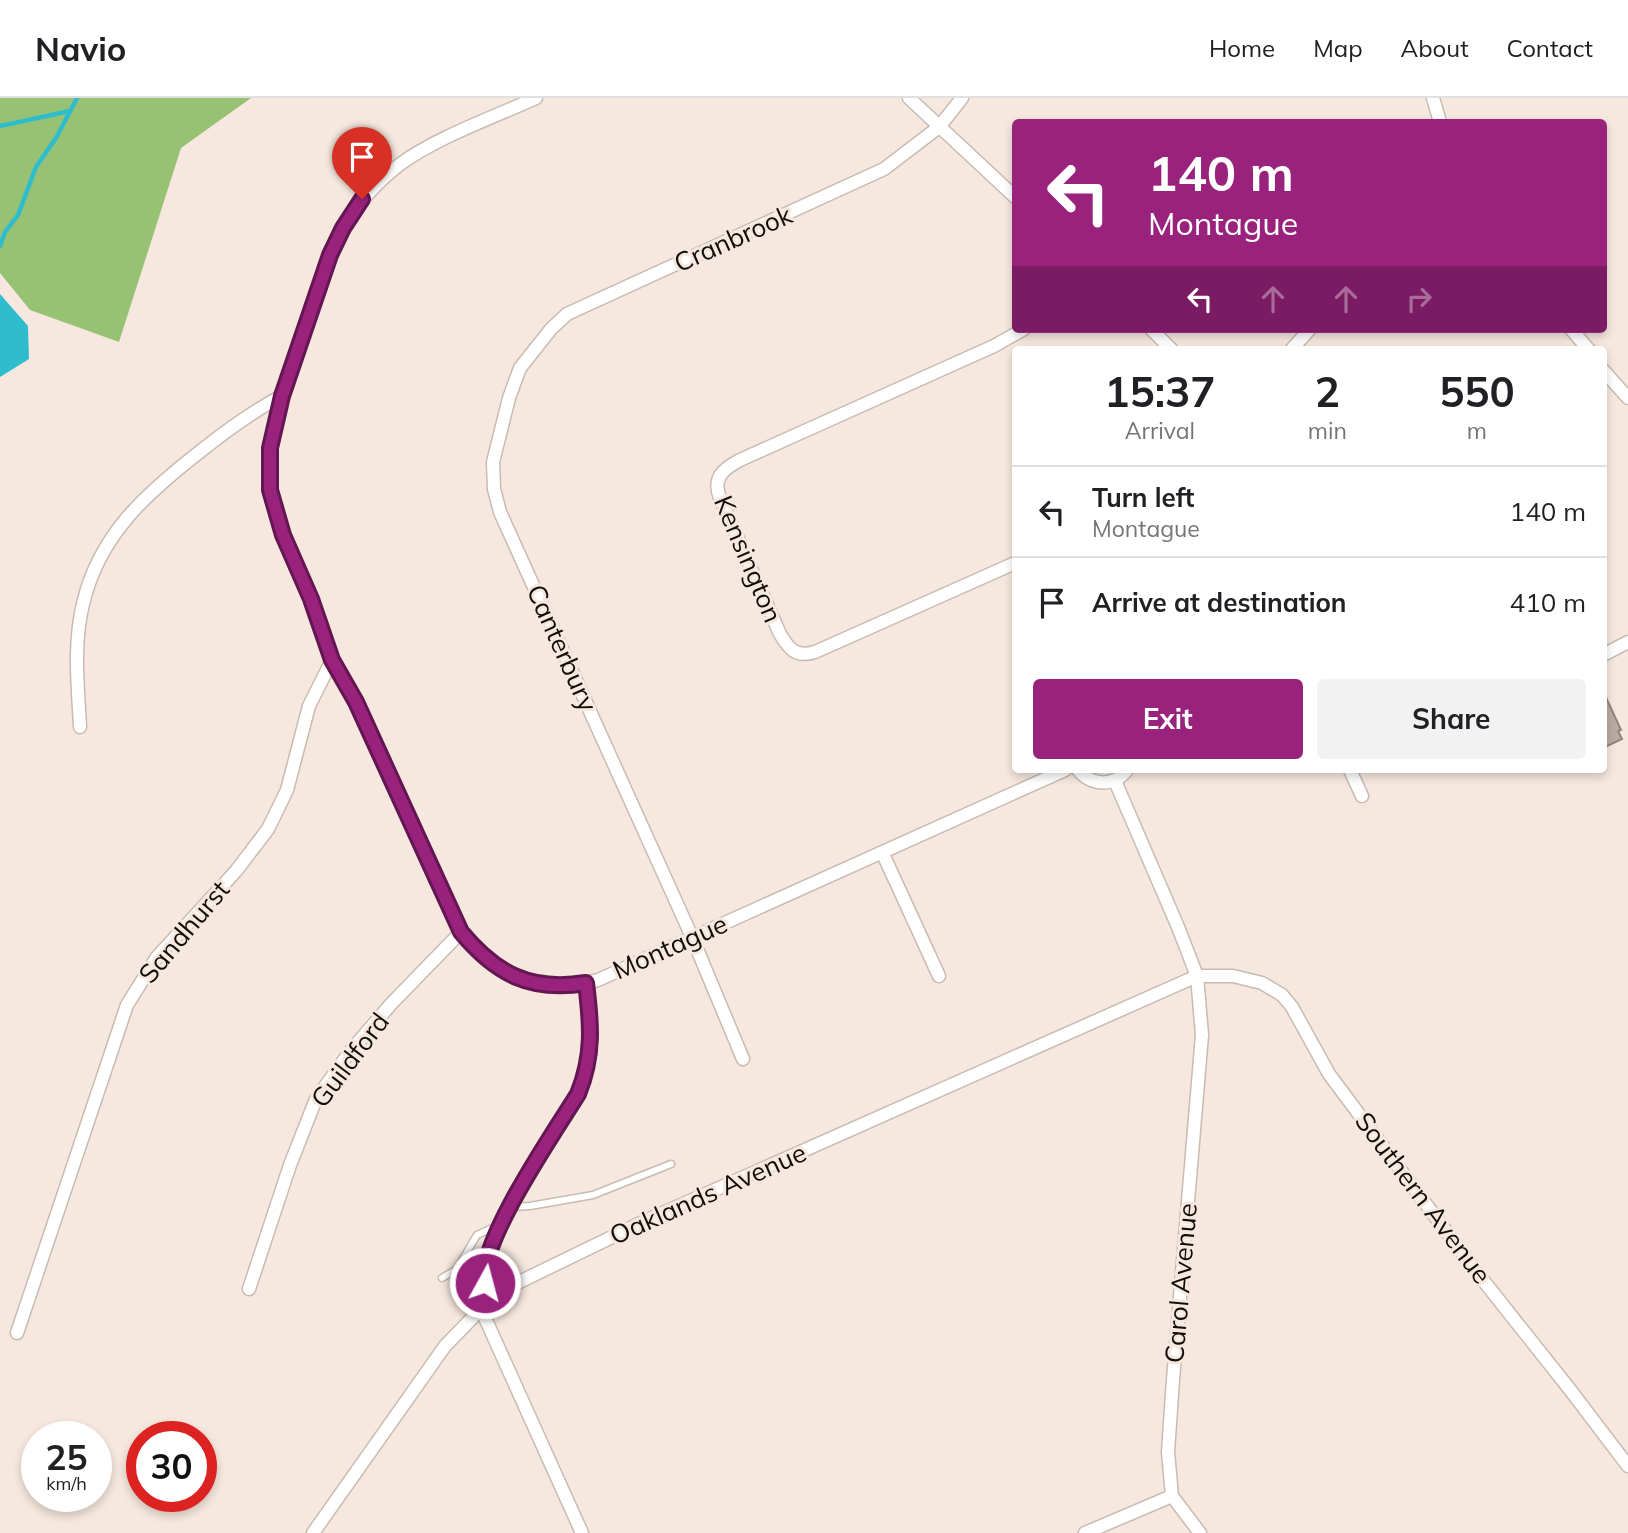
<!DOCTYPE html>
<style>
body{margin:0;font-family:Mulish,sans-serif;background:#f2f2f2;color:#202124;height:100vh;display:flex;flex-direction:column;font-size:26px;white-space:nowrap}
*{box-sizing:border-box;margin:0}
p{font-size:23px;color:#757577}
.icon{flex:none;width:38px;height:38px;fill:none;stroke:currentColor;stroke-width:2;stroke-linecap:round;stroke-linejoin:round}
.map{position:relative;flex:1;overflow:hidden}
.details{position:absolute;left:1012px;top:248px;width:595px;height:427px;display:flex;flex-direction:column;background:#fff;border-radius:7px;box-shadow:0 4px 10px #0003}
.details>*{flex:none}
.hud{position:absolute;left:1012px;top:21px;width:595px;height:214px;border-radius:7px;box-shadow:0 4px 10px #0003;background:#99227d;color:#fff;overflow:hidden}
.speed{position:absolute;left:21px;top:1323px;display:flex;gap:14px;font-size:35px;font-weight:700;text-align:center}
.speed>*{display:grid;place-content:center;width:91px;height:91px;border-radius:50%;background:#fff;box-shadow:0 4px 10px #0003;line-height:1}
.speed small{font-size:18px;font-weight:400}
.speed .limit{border:10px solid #d22;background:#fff;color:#111}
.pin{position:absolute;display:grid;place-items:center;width:60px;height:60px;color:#fff;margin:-72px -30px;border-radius:50% 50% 50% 0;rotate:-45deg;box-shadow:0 0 7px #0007}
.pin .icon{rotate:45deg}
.me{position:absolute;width:77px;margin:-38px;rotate:7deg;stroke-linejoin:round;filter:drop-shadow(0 0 5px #0008)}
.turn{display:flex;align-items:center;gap:24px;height:147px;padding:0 21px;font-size:32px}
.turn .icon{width:91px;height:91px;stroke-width:2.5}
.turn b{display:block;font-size:49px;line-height:60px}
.lanes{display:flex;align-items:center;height:66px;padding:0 21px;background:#0003;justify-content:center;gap:35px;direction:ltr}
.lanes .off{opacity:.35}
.eta{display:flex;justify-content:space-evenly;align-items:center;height:119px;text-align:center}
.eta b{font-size:42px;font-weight:700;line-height:49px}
.cta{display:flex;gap:14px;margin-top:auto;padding:14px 21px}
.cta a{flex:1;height:80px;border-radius:7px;background:#99227d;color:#fff;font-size:28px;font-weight:700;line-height:80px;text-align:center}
.cta a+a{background:#f2f2f2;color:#202124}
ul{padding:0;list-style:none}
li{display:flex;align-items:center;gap:21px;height:91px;padding:0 21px;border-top:2px solid #e0e0e0}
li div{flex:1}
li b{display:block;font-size:26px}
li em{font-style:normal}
header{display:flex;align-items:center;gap:42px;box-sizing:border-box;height:98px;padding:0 35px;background:#fff;border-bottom:2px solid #e0e0e0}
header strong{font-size:33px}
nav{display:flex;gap:38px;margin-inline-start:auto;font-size:24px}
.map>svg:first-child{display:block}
.forest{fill:#98c273}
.water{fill:#2fbdcd}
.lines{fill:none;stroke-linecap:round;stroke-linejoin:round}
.stream{stroke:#2fbdcd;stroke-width:4.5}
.building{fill:#b9aca2;stroke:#93867d;stroke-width:2}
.service-casing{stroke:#c8bbb1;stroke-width:9}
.minor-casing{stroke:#c8bbb1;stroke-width:15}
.service{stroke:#fff;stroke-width:6}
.minor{stroke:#fff;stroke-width:12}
.route-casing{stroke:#631651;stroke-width:18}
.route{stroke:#99227d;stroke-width:12}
.labels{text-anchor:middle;stroke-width:6;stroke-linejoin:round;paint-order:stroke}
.street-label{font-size:26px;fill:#110d0a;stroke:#f6e8de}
</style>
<header>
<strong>Navio</strong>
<nav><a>Home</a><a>Map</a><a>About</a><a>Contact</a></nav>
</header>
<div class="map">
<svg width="1628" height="1435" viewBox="0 0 1628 1435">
<rect width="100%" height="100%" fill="#f6e8de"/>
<polygon class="forest" points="0,0 251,0 181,50 119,244 30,212 0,175"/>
<polygon class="water" points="0,196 28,228 29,261 0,279"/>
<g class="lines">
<g class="stream">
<polyline points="0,28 70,13"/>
<polyline points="0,148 5,134 18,117 36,69 56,40 77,0"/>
</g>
</g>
<polygon class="building" points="1603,593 1621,632 1618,633 1622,641 1603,650"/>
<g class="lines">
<g class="service-casing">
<g id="service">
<polyline points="512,1109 530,1108 593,1097 671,1066"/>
<polyline points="442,1180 457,1171 477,1137 499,1127"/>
</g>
</g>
<g class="minor-casing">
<g id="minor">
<path d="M536,0C494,19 435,40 399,67C346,108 333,149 313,209C295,261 269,316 269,372C269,419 295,459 311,502C319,521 323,543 331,562C339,578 350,592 358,608C393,682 423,761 461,834C500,879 538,898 598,882L1065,672"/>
<polyline points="909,0 1015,99"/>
<polyline points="1433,0 1440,24"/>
<polyline points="1151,231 1172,252"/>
<polyline points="1571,231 1589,252"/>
<polyline points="1291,252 1310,231"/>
<polyline points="1603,272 1628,300"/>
<path d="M1015,465L815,554C796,560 789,551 780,536L720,400C712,380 723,371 740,362L994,248L1024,231"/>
<polyline points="1603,557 1628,544"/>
<path d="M80,629C78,589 73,546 83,506C99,436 148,394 202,352C227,332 253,313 282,298"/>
<path d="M1078,672C1092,688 1114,689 1127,672"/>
<polyline points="1350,672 1362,698"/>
<polyline points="883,756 939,878"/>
<polyline points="743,961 692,839 500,414 494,391 493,364 509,300 520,270 551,231 567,216 884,71 939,29 962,0"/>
<polyline points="249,1191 290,1067 316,1001 349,955 391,906 461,834"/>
<path d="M492,1202L484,1178L486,1162L492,1145L510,1109L578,996C594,957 591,925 586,885"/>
<polyline points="481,1211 582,1435"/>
<polyline points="17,1235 127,907 157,859 236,773 268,731 287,692 309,608 332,562"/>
<polyline points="1172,1398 1200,1435"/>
<polyline points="313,1435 445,1248 481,1211 509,1189 647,1122 1197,878 1233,878 1262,885 1282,897 1292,909 1329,976 1475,1172 1571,1293 1628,1368"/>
<polyline points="1085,1435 1172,1398 1168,1354 1173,1282 1202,937 1197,878 1178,829 1115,683"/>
</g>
</g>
<use href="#service" class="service"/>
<use href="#minor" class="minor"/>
</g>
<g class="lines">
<g class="route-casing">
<path id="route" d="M362,101L343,130L330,157L282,298L270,350V392L283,437L311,501L332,562L356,604L461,834C496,876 530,894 586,885C591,925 594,957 578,996C555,1033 477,1146 485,1185"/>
</g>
<use href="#route" class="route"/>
</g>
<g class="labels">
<g class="street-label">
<text transform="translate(733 141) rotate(-24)" y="9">Cranbrook</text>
<text transform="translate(748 461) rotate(67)" y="9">Kensington</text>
<text transform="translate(562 550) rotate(66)" y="9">Canterbury</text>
<text transform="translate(184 834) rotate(-50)" y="9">Sandhurst</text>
<text transform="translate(670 849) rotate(-24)" y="9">Montague</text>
<text transform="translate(350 962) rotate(-53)" y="9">Guildford</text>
<text transform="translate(708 1096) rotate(-24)" y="9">Oaklands Avenue</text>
<text transform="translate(1423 1100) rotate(53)" y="9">Southern Avenue</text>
<text transform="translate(1181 1185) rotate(-85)" y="9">Carol Avenue</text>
</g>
</g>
</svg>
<div class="speed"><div>25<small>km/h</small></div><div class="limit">30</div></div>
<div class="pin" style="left:362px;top:101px;background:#d93025"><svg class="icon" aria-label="arrive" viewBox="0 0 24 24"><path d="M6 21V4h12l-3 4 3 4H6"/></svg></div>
<svg class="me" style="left:485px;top:1185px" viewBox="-20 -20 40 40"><circle r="17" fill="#99227d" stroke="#fff" stroke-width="3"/><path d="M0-11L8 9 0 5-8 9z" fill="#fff"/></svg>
<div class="hud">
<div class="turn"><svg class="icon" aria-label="left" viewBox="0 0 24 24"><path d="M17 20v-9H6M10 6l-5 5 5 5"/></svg><div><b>140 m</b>Montague</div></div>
<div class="lanes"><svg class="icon" aria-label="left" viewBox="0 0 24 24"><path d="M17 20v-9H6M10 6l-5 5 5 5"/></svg><svg class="icon off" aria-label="ahead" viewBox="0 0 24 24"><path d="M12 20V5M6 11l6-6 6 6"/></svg><svg class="icon off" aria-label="ahead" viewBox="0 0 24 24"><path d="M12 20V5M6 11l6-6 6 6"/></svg><svg class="icon off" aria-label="right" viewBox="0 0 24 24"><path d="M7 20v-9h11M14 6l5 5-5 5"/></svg></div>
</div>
<section class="details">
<div class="eta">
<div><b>15:37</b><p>Arrival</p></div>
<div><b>2</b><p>min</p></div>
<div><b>550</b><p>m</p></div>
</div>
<ul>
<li><svg class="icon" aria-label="left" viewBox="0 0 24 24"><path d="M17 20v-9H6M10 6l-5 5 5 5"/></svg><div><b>Turn left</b><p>Montague</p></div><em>140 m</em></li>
<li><svg class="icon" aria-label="arrive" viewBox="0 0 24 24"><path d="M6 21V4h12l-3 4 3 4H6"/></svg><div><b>Arrive at destination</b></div><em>410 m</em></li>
</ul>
<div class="cta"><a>Exit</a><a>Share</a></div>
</section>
</div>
